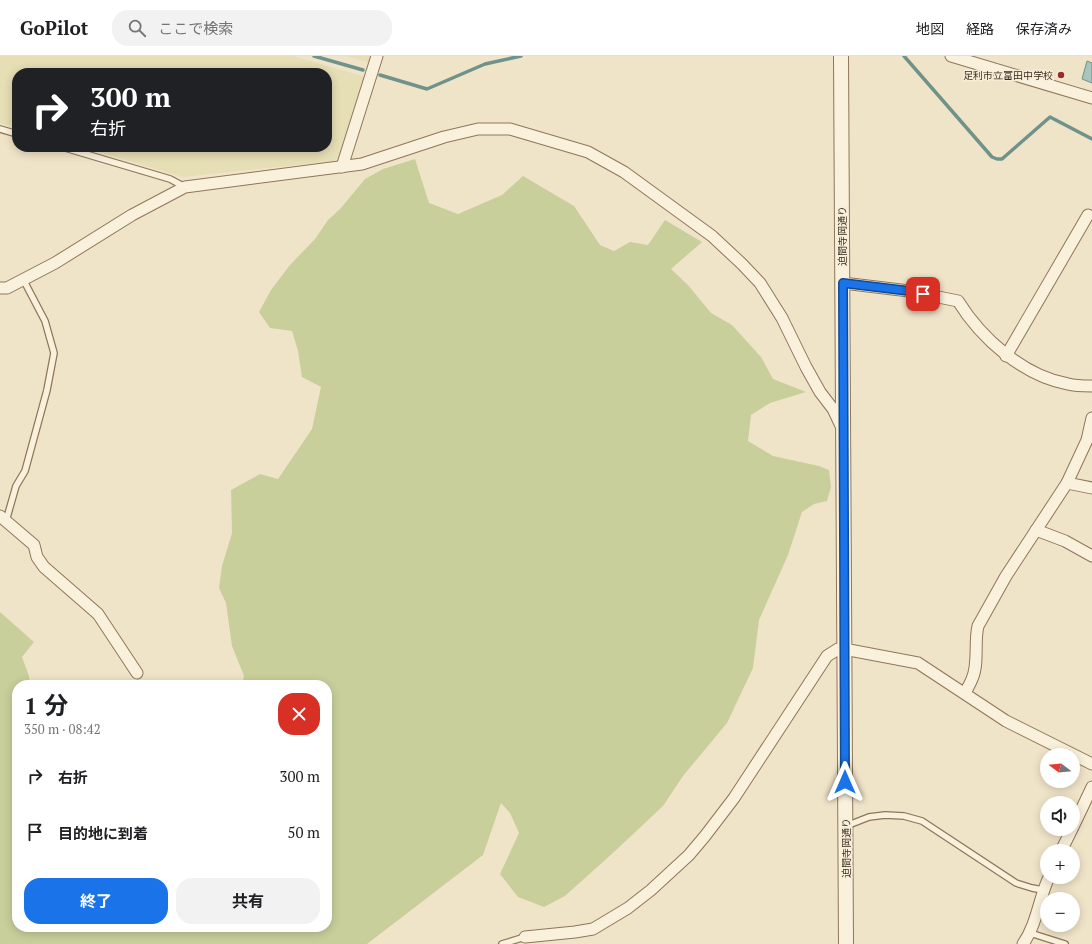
<!DOCTYPE html>
<html lang="ja">
<meta charset="utf-8">
<style>
body{margin:0;font-family:"PT Serif","Noto Sans JP",serif;background:#f2f2f2;color:#202124;height:100vh;display:flex;flex-direction:column;font-size:15px;white-space:nowrap}
*{box-sizing:border-box;margin:0}
p{font-size:13px;color:#757577}
.icon{flex:none;width:22px;height:22px;fill:none;stroke:currentColor;stroke-width:2;stroke-linecap:round;stroke-linejoin:round}
.map{position:relative;flex:1;overflow:hidden}
.drawer{position:absolute;left:12px;top:624px;width:320px;height:252px;display:flex;flex-direction:column;background:#fff;border-radius:16px;box-shadow:0 2px 10px #0003}
.drawer>*{flex:none}
.guide{position:absolute;left:12px;top:12px;width:320px;height:84px;border-radius:16px;box-shadow:0 2px 10px #0003;background:#202124;color:#fff;overflow:hidden}
.needle{width:26px;rotate:286deg}
.controls{position:absolute;left:1040px;top:692px;display:grid;gap:8px}
.controls a{display:grid;place-items:center;width:40px;height:40px;border-radius:50%;background:#fff;box-shadow:0 2px 10px #0003;font-size:20px}
.pin{position:absolute;display:grid;place-items:center;width:34px;height:34px;color:#fff;margin:-17px;border-radius:8px;box-shadow:0 2px 6px #0006}
.me{position:absolute;width:44px;margin:-22px;rotate:0deg;stroke-linejoin:round;filter:drop-shadow(0 0 3px #0008)}
.turn{display:flex;align-items:center;gap:14px;height:84px;padding:0 12px;font-size:18px}
.turn .icon{width:52px;height:52px;stroke-width:2.5}
.turn b{display:block;font-size:28px;line-height:34px}
.round{display:grid;place-items:center;flex:none;width:42px;height:42px;border-radius:16px;background:#f2f2f2}
.headline{display:flex;align-items:center;justify-content:space-between;height:68px;padding:0 12px}
h1{font-size:24px;font-weight:700;line-height:30px}
.button{display:flex;gap:8px;margin-top:auto;padding:8px 12px}
.button a{flex:1;height:46px;border-radius:16px;background:#1a73e8;color:#fff;font-size:16px;font-weight:700;line-height:46px;text-align:center}
.button a+a{background:#f2f2f2;color:#202124}
ul{padding:0;list-style:none}
li{display:flex;align-items:center;gap:12px;height:56px;padding:0 12px}
li div{flex:1}
li b{display:block;font-size:15px}
li em{font-style:normal}
header{display:flex;align-items:center;gap:24px;box-sizing:border-box;height:56px;padding:0 20px;background:#fff;border-bottom:1px solid #e0e0e0}
header strong{font-size:19px}
nav{display:flex;gap:22px;margin-inline-start:auto;font-size:14px}
.search{width:280px;height:36px;background:#f2f2f2;display:flex;align-items:center;gap:10px;box-sizing:border-box;padding:0 14px;border-radius:16px;color:#757577;font-size:15px}
.map>svg:first-child{display:block}
.farmland{fill:#e6deb5}
.green{fill:#c9cf9b}
.water{fill:#a9c4bc;stroke:#6f938a}
.lines{fill:none;stroke-linecap:round;stroke-linejoin:round}
.stream{stroke:#6f938a;stroke-width:3.5}
.service-casing{stroke:#8d765c;stroke-width:8}
.minor-casing{stroke:#8d765c;stroke-width:13}
.tertiary-casing{stroke:#8d765c;stroke-width:16}
.service{stroke:#faf1dc;stroke-width:5.5}
.minor{stroke:#faf1dc;stroke-width:11}
.tertiary{stroke:#faf1dc;stroke-width:14}
.route-casing{stroke:#114b97;stroke-width:10}
.route{stroke:#1a73e8;stroke-width:7}
.poi-dot{fill:#9e2a2b;stroke:#f7eed8;stroke-width:1.5}
.labels{text-anchor:middle;stroke-width:3;stroke-linejoin:round;paint-order:stroke}
.poi-label{font-size:10px;fill:#3d2e20;stroke:#f7eed8;text-anchor:end}
.street-label{font-size:10px;fill:#3d2e20;stroke:#f7eed8}
</style>
<header>
<strong>GoPilot</strong>
<div class="search"><svg class="icon" aria-label="search" viewBox="0 0 24 24"><circle cx="10" cy="10" r="6"/><path d="M15 15l6 6"/></svg>ここで検索</div>
<nav><a>地図</a><a>経路</a><a>保存済み</a></nav>
</header>
<div class="map">
<svg width="1092" height="888" viewBox="0 0 1092 888">
<rect width="100%" height="100%" fill="#f0e4c8"/>
<g class="farmland">
<polygon points="0,0 293,0 366,21 341,100 333,105 183,121 82,91 327,91 327,17 17,17 17,72 0,67"/>
<polygon points="346,0 372,0 370,7"/>
</g>
<polygon class="green" points="415,103 429,147 458,158 502,139 523,120 574,150 600,189 614,195 630,186 648,189 665,164 702,186 671,213 688,229 711,257 732,269 761,301 773,323 806,336 770,347 751,359 748,385 773,400 819,410 829,414 831,431 827,445 814,448 802,456 788,499 759,564 753,612 727,667 683,720 663,750 614,796 565,840 544,851 518,841 500,818 519,777 510,757 501,747 483,799 367,888 0,888 0,556 34,586 22,601 29,620 30,629 17,629 17,871 327,871 327,629 242,629 244,620 232,590 226,547 219,532 222,510 232,477 231,434 260,418 278,423 312,373 321,331 302,321 298,295 292,275 270,272 259,256 271,234 290,209 315,183 328,164 340,153 365,123 383,113"/>
<polygon class="water" points="1087,5 1092,7 1092,27 1082,23"/>
<g class="lines">
<g class="stream">
<polyline points="314,0 363,14"/>
<polyline points="904,0 992,101 997,103 1002,103 1050,61 1092,83"/>
<polyline points="380,19 427,33 485,8 521,0"/>
</g>
<g class="service-casing">
<g id="service">
<polyline points="0,73 17,78"/>
<polyline points="62,91 170,123 185,131"/>
<polyline points="6,465 16,430 25,415 47,334 54,297 45,265 23,223"/>
<polyline points="846,770 869,761 885,759 904,760 922,765 1016,827 1032,832 1043,834"/>
<polyline points="1030,877 1065,888"/>
<polyline points="502,888 525,881"/>
</g>
</g>
<g class="minor-casing">
<g id="minor">
<polyline points="951,0 1092,42"/>
<polyline points="342,111 377,0"/>
<path d="M843,227L909,235L958,245C981,282 1023,320 1068,328C1075,330 1084,330 1092,330"/>
<polyline points="0,232 7,232 55,207 132,159 185,131 362,108 444,81 478,73 510,73 588,96 624,116 712,180 742,208 760,227 782,262 806,311 820,336 833,353 842,372"/>
<polyline points="1006,300 1088,159"/>
<polyline points="1067,427 1092,432"/>
<polyline points="0,460 34,489 37,501 44,511 98,558 137,617"/>
<polyline points="1036,474 1065,485 1092,500"/>
<path d="M965,637C967,633 970,628 972,623C979,608 974,586 978,570L1006,520L1067,427L1087,384L1092,362"/>
<polyline points="1073,771 1092,731"/>
<polyline points="1061,795 1072,773"/>
<polyline points="525,881 575,876 593,873 628,852 651,834 689,799 705,780 734,742 827,600 838,593 844,593 918,607 1006,665 1092,708"/>
<path d="M1023,888C1037,868 1039,842 1049,821"/>
</g>
</g>
<g class="tertiary-casing">
<polyline id="tertiary" points="841,0 846,888"/>
</g>
<use href="#service" class="service"/>
<use href="#minor" class="minor"/>
<use href="#tertiary" class="tertiary"/>
</g>
<g class="lines">
<g class="route-casing">
<polyline id="route" points="845,726 843,227 909,235 923,238"/>
</g>
<use href="#route" class="route"/>
</g>
<circle class="poi-dot" cx="1061" cy="19" r="4"/>
<g class="labels">
<g class="poi-label">
<text x="1053" y="23">足利市立富田中学校</text>
</g>
<g class="street-label">
<text transform="translate(842 180) rotate(-90)" y="4">迫間寺岡通り</text>
<text transform="translate(846 792) rotate(-90)" y="4">迫間寺岡通り</text>
</g>
</g>
</svg>
<div class="controls">
<a><svg class="needle" viewBox="-14 -14 28 28"><path d="M0-13l5 13h-10z" fill="#e53935"/><path d="M0 13l5-13h-10z" fill="#757577"/></svg></a>
<a><svg class="icon" aria-label="sound" viewBox="0 0 24 24"><path d="M4 9h4l5-4v14l-5-4H4zM17 9q2 3 0 6"/></svg></a>
<a>+</a>
<a>−</a>
</div>
<div class="pin" style="left:923px;top:238px;background:#d93025"><svg class="icon" aria-label="arrive" viewBox="0 0 24 24"><path d="M6 21V4h12l-3 4 3 4H6"/></svg></div>
<svg class="me" style="left:845px;top:726px" viewBox="-20 -20 40 40"><path d="M0-17L14 15 0 8-14 15z" fill="#1a73e8" stroke="#fff" stroke-width="4"/></svg>
<div class="guide">
<div class="turn"><svg class="icon" aria-label="right" viewBox="0 0 24 24"><path d="M7 20v-9h11M14 6l5 5-5 5"/></svg><div><b>300 m</b>右折</div></div>
</div>
<section class="drawer">
<div class="headline"><div><h1>1 分</h1><p>350 m · 08:42</p></div><a class="round" style="background:#d93025;color:#fff"><svg class="icon" aria-label="close" viewBox="0 0 24 24"><path d="M6 6l12 12M18 6L6 18"/></svg></a></div>
<ul>
<li><svg class="icon" aria-label="right" viewBox="0 0 24 24"><path d="M7 20v-9h11M14 6l5 5-5 5"/></svg><div><b>右折</b></div><em>300 m</em></li>
<li><svg class="icon" aria-label="arrive" viewBox="0 0 24 24"><path d="M6 21V4h12l-3 4 3 4H6"/></svg><div><b>目的地に到着</b></div><em>50 m</em></li>
</ul>
<div class="button"><a>終了</a><a>共有</a></div>
</section>
</div>
